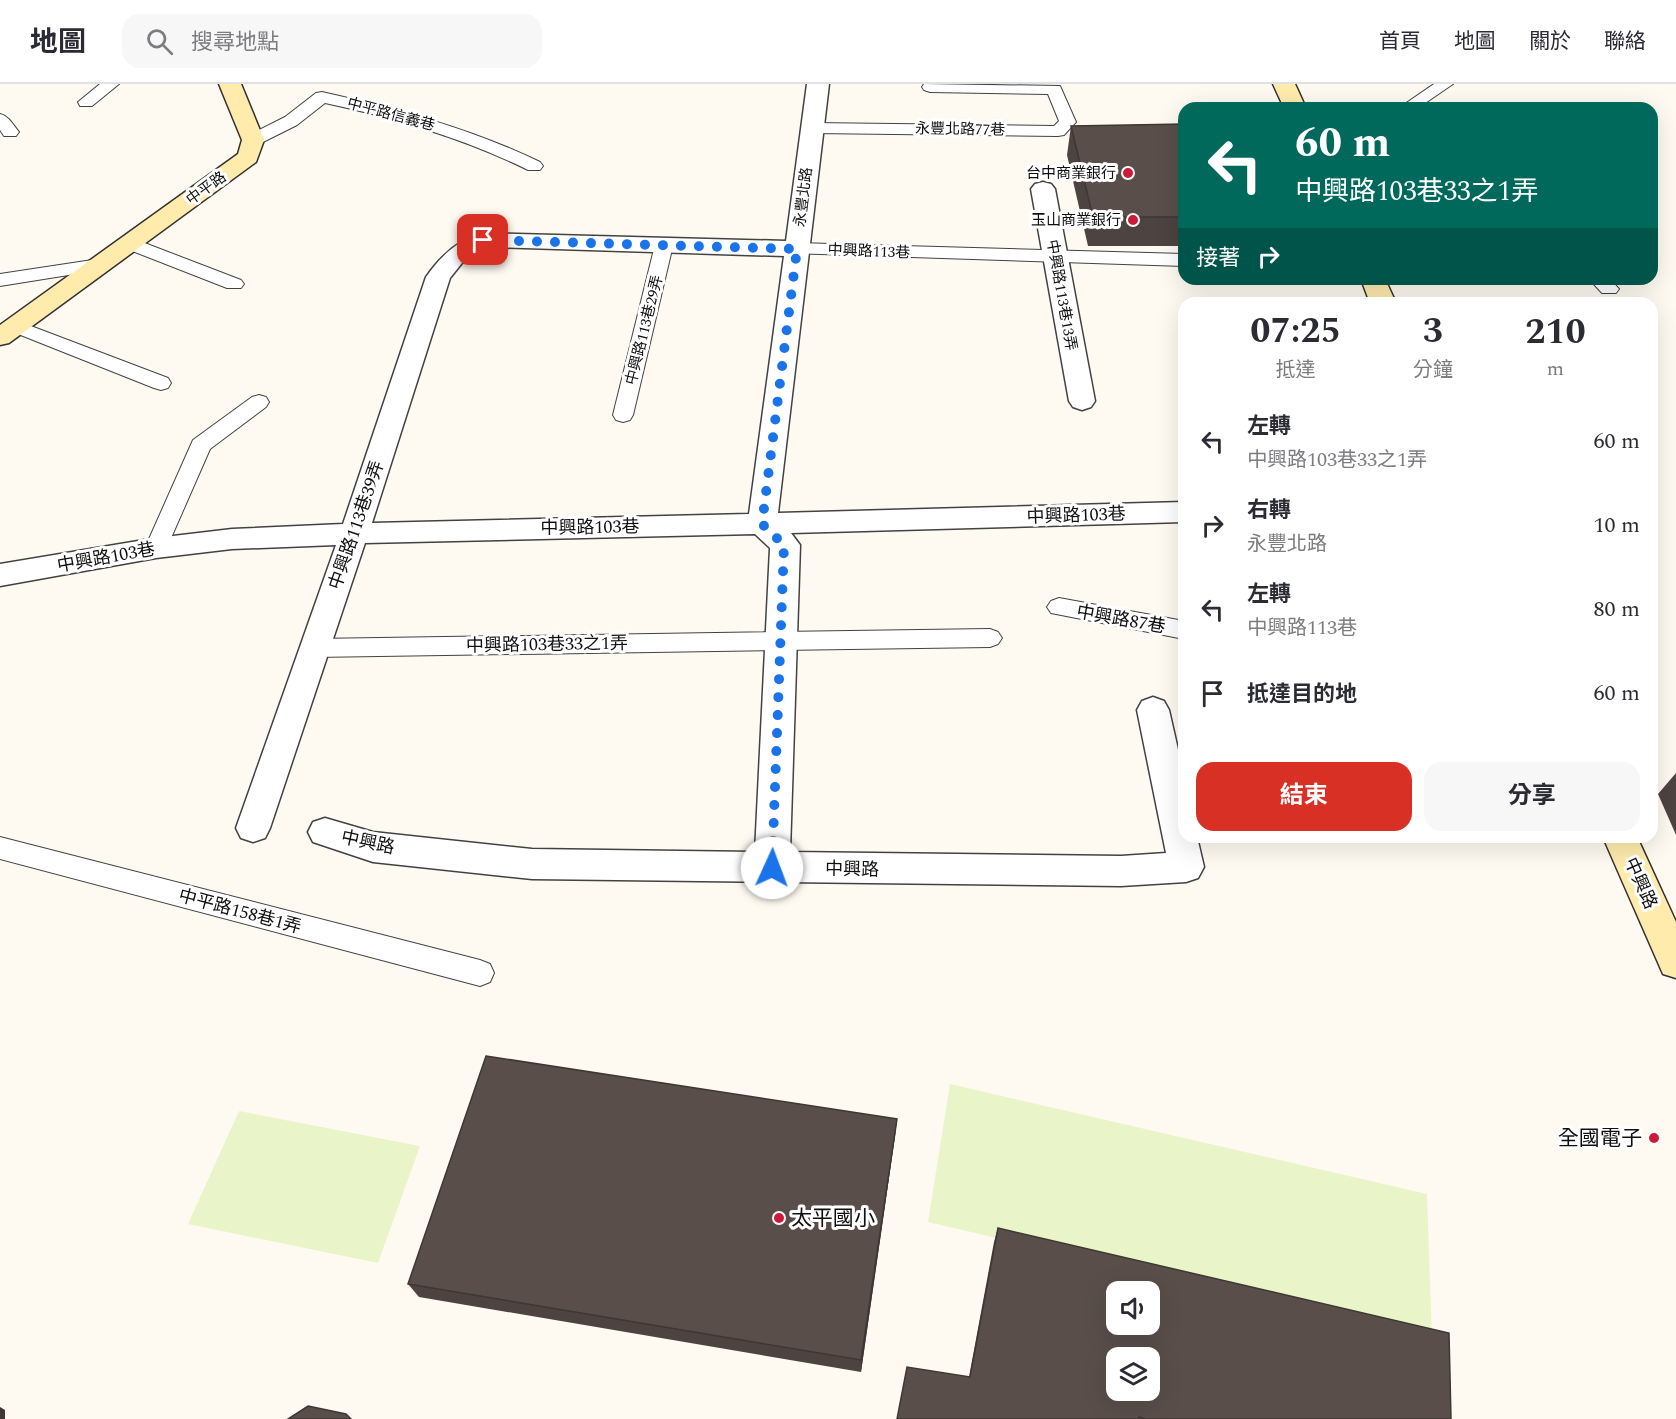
<!DOCTYPE html>
<html lang="zh-TW">
<meta charset="utf-8">
<style>
body{margin:0;font-family:Spectral,"Noto Sans TC",serif;background:#f7f7f7;color:#2b2b33;height:100vh;display:flex;flex-direction:column;font-size:22px;white-space:nowrap}
*{box-sizing:border-box;margin:0}
p{font-size:20px;color:#7c7c81}
.icon{flex:none;width:33px;height:33px;fill:none;stroke:currentColor;stroke-width:2;stroke-linecap:round;stroke-linejoin:round}
.map{position:relative;flex:1;overflow:hidden}
.panel{position:absolute;left:1178px;top:213px;width:480px;height:546px;display:flex;flex-direction:column;background:#fff;border-radius:18px;box-shadow:0 6px 24px #0002}
.panel>*{flex:none}
.guide{position:absolute;left:1178px;top:18px;width:480px;height:183px;border-radius:18px;box-shadow:0 6px 24px #0002;background:#00695c;color:#fff;overflow:hidden}
.tools{position:absolute;left:1106px;top:1197px;display:grid;gap:12px}
.tools a{display:grid;place-items:center;width:54px;height:54px;border-radius:12px;background:#fff;box-shadow:0 6px 24px #0002;font-size:30px}
.pin{position:absolute;display:grid;place-items:center;width:51px;height:51px;color:#fff;margin:-26px;border-radius:12px;box-shadow:0 3px 9px #0006}
.me{position:absolute;width:66px;margin:-33px;rotate:2deg;stroke-linejoin:round;filter:drop-shadow(0 0 4px #0008)}
.turn{display:flex;align-items:center;gap:21px;height:126px;padding:0 18px;font-size:27px}
.turn .icon{width:78px;height:78px;stroke-width:2.5}
.turn b{display:block;font-size:42px;line-height:51px}
.then{display:flex;align-items:center;height:57px;padding:0 18px;background:#0003;gap:12px;font-size:22px}
.eta{display:flex;justify-content:space-evenly;align-items:center;height:102px;text-align:center}
.eta b{font-size:36px;font-weight:700;line-height:42px}
.action{display:flex;gap:12px;margin-top:auto;padding:12px 18px}
.action a{flex:1;height:69px;border-radius:18px;background:#d93025;color:#fff;font-size:24px;font-weight:700;line-height:69px;text-align:center}
.action a+a{background:#f7f7f7;color:#2b2b33}
ul{padding:0;list-style:none}
li{display:flex;align-items:center;gap:18px;height:84px;padding:0 18px}
li div{flex:1}
li b{display:block;font-size:22px}
li em{font-style:normal}
header{display:flex;align-items:center;gap:36px;box-sizing:border-box;height:84px;padding:0 30px;background:#fff;border-bottom:2px solid #e1e1e2}
header strong{font-size:28px}
nav{display:flex;gap:33px;margin-inline-start:auto;font-size:21px}
.search{width:420px;height:54px;background:#f7f7f7;display:flex;align-items:center;gap:15px;box-sizing:border-box;padding:0 21px;border-radius:18px;color:#7c7c81;font-size:22px}
.map>svg:first-child{display:block}
.pitch{fill:#eaf4c9}
.lines{fill:none;stroke-linecap:round;stroke-linejoin:round}
.lane-casing{stroke:#424242;stroke-width:2}
.street-casing{stroke:#424242;stroke-width:3}
.secondary-casing{stroke:#313131;stroke-width:3}
.lane{fill:#fff;fill-rule:evenodd}
.street{fill:#fff;fill-rule:evenodd}
.secondary{fill:#ffebac;fill-rule:evenodd}
.wall{fill:#4d4340}
.shaded-wall{fill:#3e3734}
.building{fill:#594e4a;stroke:#3e3734;stroke-width:1.5;fill-rule:evenodd}
.route{stroke:#1a73e8;stroke-width:10;stroke-dasharray:0 18}
.poi-dot{fill:#cc1938;stroke:#fff;stroke-width:2}
.labels{text-anchor:middle;stroke-width:6;stroke-linejoin:round;paint-order:stroke}
.far-street-label{font-size:15px;fill:#0f0f0f;stroke:#fff}
.far-poi-label{font-size:15px;fill:#0f0f0f;stroke:#fff;text-anchor:end}
.street-label{font-size:18px;fill:#0f0f0f;stroke:#fff}
.near-poi-label{font-size:21px;fill:#0f0f0f;stroke:#fff;text-anchor:end}
</style>
<header>
<strong>地圖</strong>
<div class="search"><svg class="icon" aria-label="search" viewBox="0 0 24 24"><circle cx="10" cy="10" r="6"/><path d="M15 15l6 6"/></svg>搜尋地點</div>
<nav><a>首頁</a><a>地圖</a><a>關於</a><a>聯絡</a></nav>
</header>
<div class="map">
<svg width="1676" height="1335" viewBox="0 0 1676 1335">
<rect width="100%" height="100%" fill="#fffaf1"/>
<g class="pitch">
<polygon points="950,1000 1427,1110 1432,1256 928,1138"/>
<polygon points="239,1027 420,1062 378,1179 188,1140"/>
</g>
<g class="lines">
<g class="lane-casing">
<g id="lane">
<polygon points="100,0 119,0 92,22 80,22 78,18"/>
<polygon points="924,0 1060,2 1076,38 1064,51 1058,52 812,49 806,48 804,44 806,40 812,39 1054,42 1059,37 1048,10 930,8 924,6 922,3"/>
<polygon points="1434,0 1453,0 1418,24 1399,24"/>
<path d="M322,8C397,25 470,44 540,78L543,82L540,86H528C463,54 395,34 325,19L297,41L259,60H247L244,56L247,52L285,33L316,9Z"/>
<path d="M0,30C9,32 13,41 19,48L16,52H4L0,46Z"/>
<polygon points="129,153 241,196 244,200 241,204 227,204 122,163 120,159 122,155"/>
<polygon points="664,155 671,157 673,161 633,331 630,336 623,338 616,336 613,331 655,161 657,157"/>
<polygon points="797,159 1184,170 1184,182 790,169 788,165 790,161"/>
<polygon points="99,175 106,177 108,181 106,185 0,202 0,190"/>
<polygon points="1589,195 1610,195 1619,205 1616,209 1602,209"/>
<polygon points="15,236 168,294 171,299 168,304 161,306 154,304 8,246 5,242 8,238"/>
<polygon points="259,311 266,313 269,318 266,323 210,365 164,470 156,472 148,470 145,464 193,356 252,313"/>
<polygon points="1059,514 1184,537 1184,555 1051,529 1047,523 1051,517"/>
<polygon points="990,545 998,548 1002,554 998,560 990,563 314,573 305,570 302,564 305,558 314,555"/>
<polygon points="0,753 480,876 490,880 494,889 490,898 480,902 0,775"/>
</g>
</g>
<g class="street-casing">
<g id="street">
<path d="M807,0H829L778,429L1184,418V438L791,449L800,461L790,768L1121,772L1166,769L1137,626L1142,617L1153,613L1164,617L1169,626L1184,692V753H1197L1204,783L1198,794L1186,798L1121,802L532,795L373,778L313,758L308,748L313,738L325,734L373,748L532,765L755,768L770,464L755,450L365,459L270,744L265,754L253,758L241,754L236,744L336,461L232,465L156,474L0,502V480L156,454L232,445L343,440L426,193C440,173 458,155 483,149L786,157ZM488,163L784,172L749,430L372,439L450,194L462,179Z"/>
<polygon points="1043,98 1051,100 1055,105 1095,317 1091,323 1082,326 1073,323 1069,317 1031,105 1035,100"/>
</g>
</g>
<g class="secondary-casing">
<g id="secondary">
<polygon points="219,0 241,0 264,56 256,78 9,259 0,261 0,241 238,70 242,56"/>
<polygon points="1273,0 1295,0 1306,24 1284,24"/>
<polygon points="1361,195 1385,195 1396,219 1370,219"/>
<polygon points="1603,753 1637,753 1676,838 1676,894 1663,890"/>
</g>
</g>
<use href="#lane" class="lane"/>
<use href="#street" class="street"/>
<use href="#secondary" class="secondary"/>
</g>
<g class="wall">
<polygon points="1184,40 1184,162 1088,162 1067,71 1071,42"/>
<polygon points="1676,689 1676,751 1658,710"/>
<polygon points="897,1035 895,1052 861,1288 419,1213 408,1200"/>
<polygon points="998,1144 1451,1335 897,1335 969,1293 994,1158"/>
</g>
<g class="shaded-wall">
<polygon points="897,1035 895,1052 861,1288 861,1276"/>
<polygon points="0,1323 5,1326 5,1335 0,1335"/>
</g>
<g class="building">
<polygon points="1184,40 1184,133 1093,133 1071,42"/>
<polygon points="486,972 897,1035 861,1276 408,1200"/>
<path d="M998,1144L1449,1249L1451,1335H1145L1139,1333L1138,1335H897L907,1283L970,1293ZM1116,1208H1149V1240H1116ZM1116,1274H1149V1306H1116Z"/>
<polygon points="308,1322 346,1330 351,1335 288,1335"/>
</g>
<g class="lines">
<polyline class="route" points="483,156 797,165 762,440 784,461 772,784"/>
</g>
<g class="poi-dot">
<circle cx="1128" cy="89" r="6"/>
<circle cx="1133" cy="136" r="6"/>
<circle cx="1654" cy="1054" r="6"/>
<circle cx="779" cy="1134" r="6"/>
</g>
<g class="labels">
<g class="far-street-label">
<text transform="translate(391 30) rotate(15)" y="5">中平路信義巷</text>
<text transform="translate(960 45) rotate(1)" y="5">永豐北路77巷</text>
<text transform="translate(206 104) rotate(-36)" y="5">中平路</text>
<text transform="translate(803 113) rotate(-83)" y="5">永豐北路</text>
<text transform="translate(869 167) rotate(2)" y="5">中興路113巷</text>
<text transform="translate(1062 211) rotate(80)" y="5">中興路113巷13弄</text>
<text transform="translate(644 246) rotate(-76)" y="5">中興路113巷29弄</text>
</g>
<g class="far-poi-label">
<text x="1116" y="94">台中商業銀行</text>
<text x="1121" y="141">玉山商業銀行</text>
</g>
<g class="street-label">
<text transform="translate(1076 431) rotate(-2)" y="6">中興路103巷</text>
<text transform="translate(356 441) rotate(-71)" y="6">中興路113巷39弄</text>
<text transform="translate(590 443) rotate(-1)" y="6">中興路103巷</text>
<text transform="translate(106 473) rotate(-10)" y="6">中興路103巷</text>
<text transform="translate(1121 535) rotate(10)" y="6">中興路87巷</text>
<text transform="translate(547 560) rotate(-1)" y="6">中興路103巷33之1弄</text>
<text transform="translate(368 758) rotate(12)" y="6">中興路</text>
<text transform="translate(852 785) rotate(1)" y="6">中興路</text>
<text transform="translate(1641 799) rotate(66)" y="6">中興路</text>
<text transform="translate(240 827) rotate(15)" y="6">中平路158巷1弄</text>
</g>
<g class="near-poi-label">
<text x="1642" y="1061">全國電子</text>
<text x="791" y="1141" text-anchor="start">太平國小</text>
</g>
</g>
</svg>
<div class="tools">
<a><svg class="icon" aria-label="sound" viewBox="0 0 24 24"><path d="M4 9h4l5-4v14l-5-4H4zM17 9q2 3 0 6"/></svg></a>
<a><svg class="icon" aria-label="layers" viewBox="0 0 24 24"><path d="M12 4l9 5-9 5-9-5zM3 14l9 5 9-5"/></svg></a>
</div>
<div class="pin" style="left:483px;top:156px;background:#d93025"><svg class="icon" aria-label="arrive" viewBox="0 0 24 24"><path d="M6 21V4h12l-3 4 3 4H6"/></svg></div>
<svg class="me" style="left:772px;top:784px" viewBox="-20 -20 40 40"><circle r="19" fill="#fff"/><path d="M0-13L10 11 0 6-10 11z" fill="#1a73e8"/></svg>
<div class="guide">
<div class="turn"><svg class="icon" aria-label="left" viewBox="0 0 24 24"><path d="M17 20v-9H6M10 6l-5 5 5 5"/></svg><div><b>60 m</b>中興路103巷33之1弄</div></div>
<div class="then">接著<svg class="icon" aria-label="right" viewBox="0 0 24 24"><path d="M7 20v-9h11M14 6l5 5-5 5"/></svg></div>
</div>
<section class="panel">
<div class="eta">
<div><b>07:25</b><p>抵達</p></div>
<div><b>3</b><p>分鐘</p></div>
<div><b>210</b><p>m</p></div>
</div>
<ul>
<li><svg class="icon" aria-label="left" viewBox="0 0 24 24"><path d="M17 20v-9H6M10 6l-5 5 5 5"/></svg><div><b>左轉</b><p>中興路103巷33之1弄</p></div><em>60 m</em></li>
<li><svg class="icon" aria-label="right" viewBox="0 0 24 24"><path d="M7 20v-9h11M14 6l5 5-5 5"/></svg><div><b>右轉</b><p>永豐北路</p></div><em>10 m</em></li>
<li><svg class="icon" aria-label="left" viewBox="0 0 24 24"><path d="M17 20v-9H6M10 6l-5 5 5 5"/></svg><div><b>左轉</b><p>中興路113巷</p></div><em>80 m</em></li>
<li><svg class="icon" aria-label="arrive" viewBox="0 0 24 24"><path d="M6 21V4h12l-3 4 3 4H6"/></svg><div><b>抵達目的地</b></div><em>60 m</em></li>
</ul>
<div class="action"><a>結束</a><a>分享</a></div>
</section>
</div>
